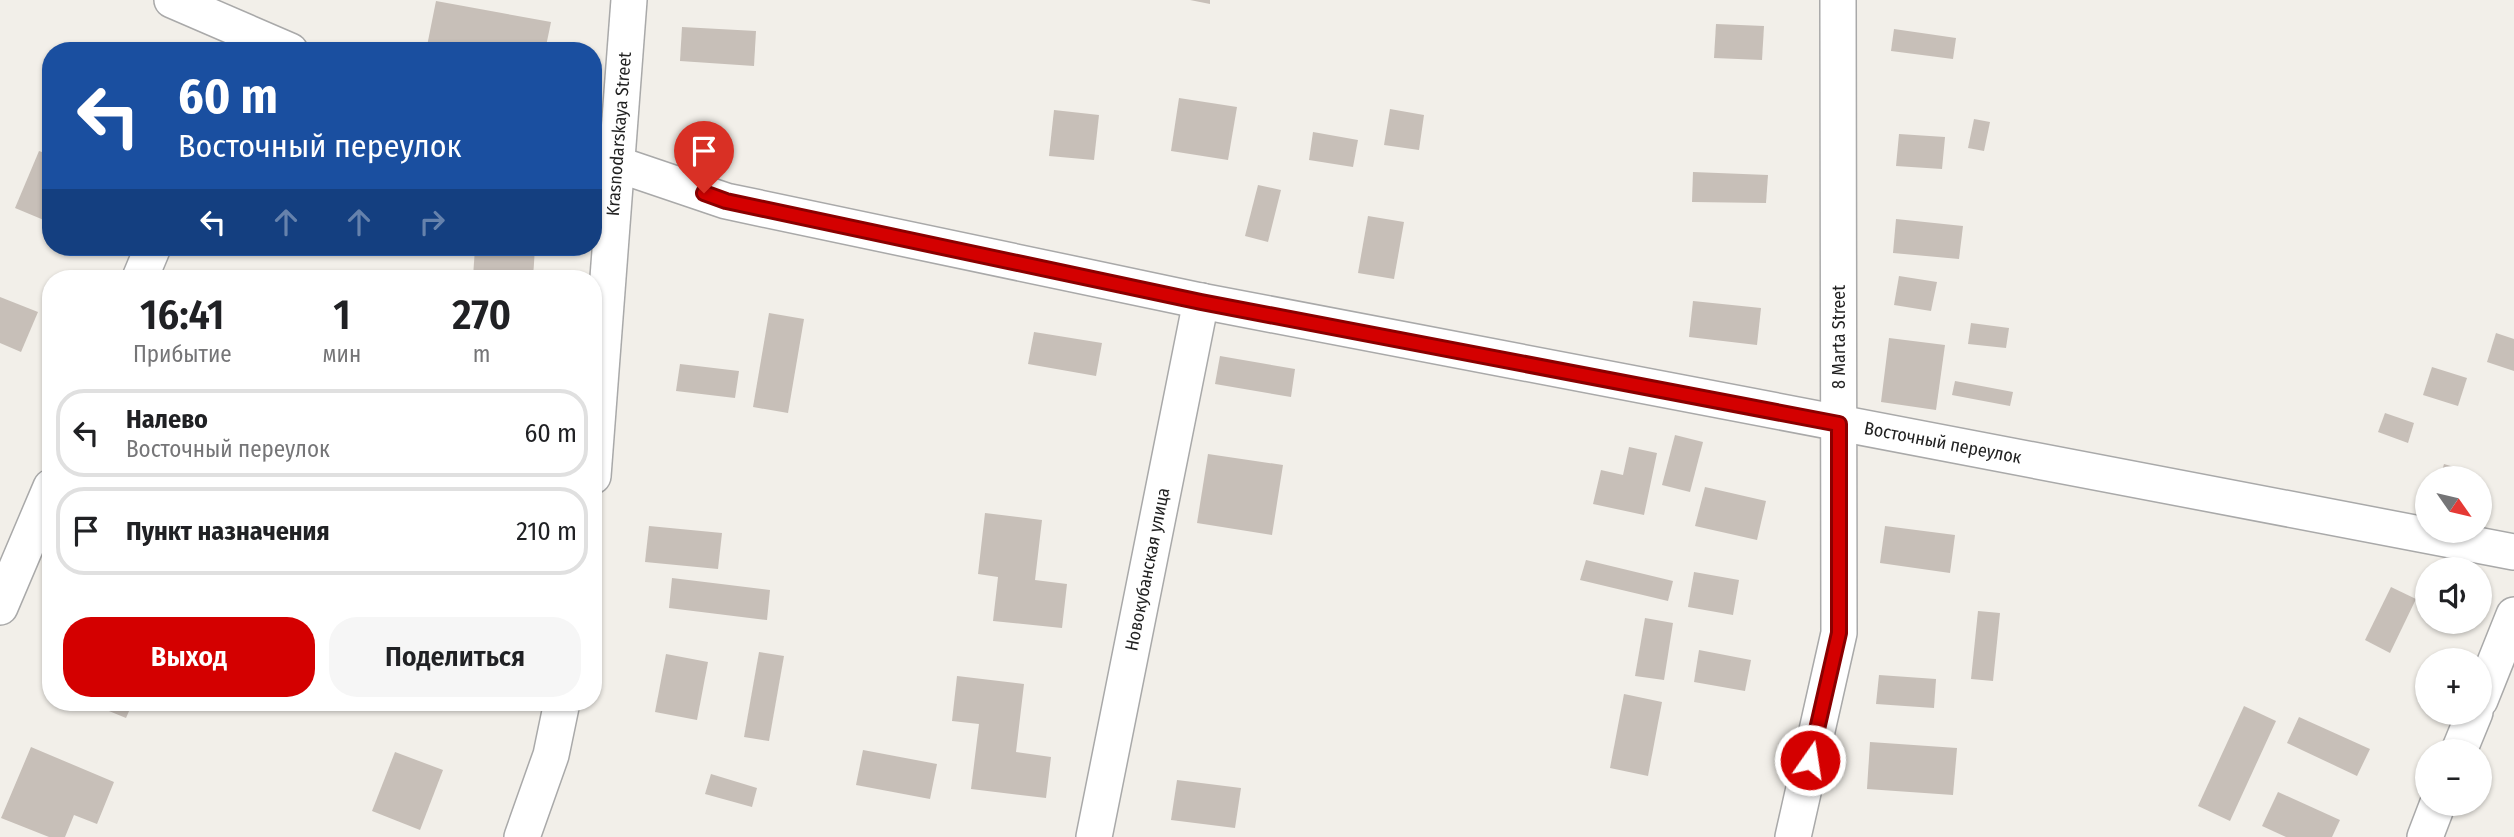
<!DOCTYPE html>
<html lang="ru">
<meta charset="utf-8">
<style>
body{margin:0;font-family:"Fira Sans Condensed",sans-serif;background:#f6f6f6;color:#202124;height:100vh;display:flex;flex-direction:column;font-size:26px;white-space:nowrap}
*{box-sizing:border-box;margin:0}
p{font-size:23px;color:#757577}
.icon{flex:none;width:38px;height:38px;fill:none;stroke:currentColor;stroke-width:2;stroke-linecap:round;stroke-linejoin:round}
.map{position:relative;flex:1;overflow:hidden}
.panel{position:absolute;left:42px;top:270px;width:560px;height:441px;display:flex;flex-direction:column;background:#fff;border-radius:28px;box-shadow:0 2px 5px #0004}
.panel>*{flex:none}
.banner{position:absolute;left:42px;top:42px;width:560px;height:214px;border-radius:28px;box-shadow:0 2px 5px #0004;background:#1a4fa0;color:#fff;overflow:hidden}
.needle{width:46px;rotate:124deg}
.buttons{position:absolute;left:2415px;top:466px;display:grid;gap:14px}
.buttons a{display:grid;place-items:center;width:77px;height:77px;border-radius:50%;background:#fff;box-shadow:0 2px 5px #0004;font-size:35px}
.pin{position:absolute;display:grid;place-items:center;width:60px;height:60px;color:#fff;margin:-72px -30px;border-radius:50% 50% 50% 0;rotate:-45deg;box-shadow:0 0 7px #0007}
.pin .icon{rotate:45deg}
.me{position:absolute;width:77px;margin:-38px;rotate:13deg;stroke-linejoin:round;filter:drop-shadow(0 0 5px #0008)}
.turn{display:flex;align-items:center;gap:24px;height:147px;padding:0 21px;font-size:32px}
.turn .icon{width:91px;height:91px;stroke-width:2.5}
.turn b{display:block;font-size:49px;line-height:60px}
.lanes{display:flex;align-items:center;height:66px;padding:0 21px;background:#0003;justify-content:center;gap:35px;direction:ltr}
.lanes .off{opacity:.35}
.eta{display:flex;justify-content:space-evenly;align-items:center;height:119px;text-align:center}
.eta b{font-size:42px;font-weight:600;line-height:49px}
.primary-button{display:flex;gap:14px;margin-top:auto;padding:14px 21px}
.primary-button a{flex:1;height:80px;border-radius:28px;background:#d40000;color:#fff;font-size:28px;font-weight:600;line-height:80px;text-align:center}
.primary-button a+a{background:#f6f6f6;color:#202124}
ul{padding:0;list-style:none}
li{display:flex;align-items:center;gap:21px;height:88px;margin:0 14px 10px;padding:0 7px;border:4px solid #e0e0e0;border-radius:28px}
li div{flex:1}
li b{display:block;font-size:26px}
li em{font-style:normal}
.map>svg:first-child{display:block}
.building{fill:#c7bfb8}
.lines{fill:none;stroke-linecap:round;stroke-linejoin:round}
.minor-casing{stroke:#a9a9a9;stroke-width:38}
.minor{stroke:#fff;stroke-width:35}
.route-casing{stroke:#8a0000;stroke-width:18}
.route{stroke:#d40000;stroke-width:12}
.labels{text-anchor:middle;stroke-width:7;stroke-linejoin:round;paint-order:stroke}
.street-label{font-size:18px;fill:#222;stroke:#fff}
</style>
<div class="map">
<svg width="2514" height="837" viewBox="0 0 2514 837">
<rect width="100%" height="100%" fill="#f2efe9"/>
<g class="building">
<polygon points="1190,0 1210,0 1210,4"/>
<polygon points="436,1 551,22 545,51 426,51"/>
<polygon points="1716,24 1764,26 1762,60 1714,58"/>
<polygon points="682,27 756,31 754,66 680,61"/>
<polygon points="1894,29 1956,38 1953,59 1891,51"/>
<polygon points="1179,98 1237,107 1228,160 1171,151"/>
<polygon points="1390,109 1424,115 1419,150 1384,145"/>
<polygon points="1054,110 1099,115 1094,160 1049,156"/>
<polygon points="1974,119 1990,122 1984,151 1968,148"/>
<polygon points="1313,132 1358,140 1353,167 1309,160"/>
<polygon points="1899,134 1945,137 1942,169 1896,166"/>
<polygon points="39,151 51,155 51,223 15,208"/>
<polygon points="1693,172 1768,175 1766,203 1692,202"/>
<polygon points="1258,185 1281,190 1268,242 1245,236"/>
<polygon points="1368,216 1404,222 1394,279 1358,273"/>
<polygon points="1896,219 1963,226 1959,259 1893,253"/>
<polygon points="475,247 535,248 533,278 473,278"/>
<polygon points="1899,276 1937,282 1931,311 1894,305"/>
<polygon points="0,297 38,312 21,352 0,343"/>
<polygon points="1693,301 1761,308 1757,345 1689,337"/>
<polygon points="769,313 804,319 788,413 753,407"/>
<polygon points="1971,323 2009,328 2006,348 1968,344"/>
<polygon points="1034,332 1102,343 1096,376 1028,364"/>
<polygon points="2496,333 2514,339 2514,371 2487,362"/>
<polygon points="1889,338 1945,345 1936,410 1881,402"/>
<polygon points="1220,356 1295,369 1291,397 1215,384"/>
<polygon points="680,364 739,371 735,398 676,391"/>
<polygon points="2432,367 2467,378 2458,406 2423,395"/>
<polygon points="1955,381 2013,392 2010,406 1952,395"/>
<polygon points="2385,413 2414,423 2408,443 2378,432"/>
<polygon points="1675,435 1703,442 1690,492 1662,485"/>
<polygon points="1629,447 1657,453 1644,515 1593,504 1601,470 1623,475"/>
<polygon points="1208,454 1283,465 1272,535 1197,523"/>
<polygon points="2444,464 2477,474 2476,478 2440,478"/>
<polygon points="1705,487 1766,501 1757,540 1695,526"/>
<polygon points="985,513 1042,520 1035,580 1067,584 1062,628 993,621 998,577 978,574"/>
<polygon points="649,526 722,533 718,569 645,562"/>
<polygon points="1885,526 1955,535 1950,573 1880,563"/>
<polygon points="1586,560 1673,581 1668,601 1580,580"/>
<polygon points="1694,572 1739,580 1733,615 1688,607"/>
<polygon points="672,578 770,590 767,620 669,608"/>
<polygon points="2391,587 2416,599 2390,653 2365,640"/>
<polygon points="1978,611 2000,613 1993,681 1971,679"/>
<polygon points="1645,618 1673,623 1664,680 1635,676"/>
<polygon points="1699,650 1751,660 1745,691 1694,682"/>
<polygon points="759,652 784,656 769,741 744,737"/>
<polygon points="666,654 708,662 697,720 655,712"/>
<polygon points="1879,675 1936,679 1934,708 1876,704"/>
<polygon points="957,676 1024,684 1016,752 1051,757 1046,798 971,789 979,724 952,721"/>
<polygon points="1624,694 1662,702 1648,776 1610,768"/>
<polygon points="87,702 133,702 126,718"/>
<polygon points="2244,706 2276,721 2230,821 2198,806"/>
<polygon points="2299,717 2370,749 2357,776 2287,743"/>
<polygon points="1870,742 1957,748 1953,795 1867,789"/>
<polygon points="31,747 114,782 97,824 74,815 65,837 49,837 1,818"/>
<polygon points="863,750 937,764 930,799 856,785"/>
<polygon points="395,752 443,770 420,830 372,811"/>
<polygon points="711,774 757,788 752,807 705,794"/>
<polygon points="1177,780 1241,788 1235,828 1171,820"/>
<polygon points="2278,792 2340,820 2332,837 2286,837 2262,826"/>
</g>
<g class="lines">
<g class="minor-casing">
<g id="minor">
<polyline points="172,0 290,51"/>
<path id="s1" d="M593,156L726,201L1201,301L2514,552"/>
<polyline points="140,278 153,247"/>
<path id="s2" d="M593,476L629,0"/>
<polyline points="0,607 51,487"/>
<polyline points="2480,700 2514,615"/>
<polyline points="2459,751 2475,712"/>
<polyline points="522,837 551,755 562,702"/>
<path id="s3" d="M1094,837L1201,301"/>
<polyline points="1793,837 1839,633 1838,0"/>
<polyline points="2425,837 2438,803"/>
</g>
</g>
<use href="#minor" class="minor"/>
</g>
<g class="lines">
<g class="route-casing">
<polyline id="route" points="704,193 726,201 1201,302 1839,424 1839,633 1810,760"/>
</g>
<use href="#route" class="route"/>
</g>
<g class="labels">
<g class="street-label">
<text dy="6" stroke="none"><textPath href="#s2" startOffset="343">Krasnodarskaya Street</textPath></text>
<text transform="translate(1839 337) rotate(-90)" y="6">8 Marta Street</text>
<text dy="6" stroke="none"><textPath href="#s1" startOffset="1381">Восточный переулок</textPath></text>
<text dy="6" stroke="none"><textPath href="#s3" startOffset="273">Новокубанская улица</textPath></text>
</g>
</g>
</svg>
<div class="buttons">
<a><svg class="needle" viewBox="-14 -14 28 28"><path d="M0-13l5 13h-10z" fill="#e53935"/><path d="M0 13l5-13h-10z" fill="#757577"/></svg></a>
<a><svg class="icon" aria-label="sound" viewBox="0 0 24 24"><path d="M4 9h4l5-4v14l-5-4H4zM17 9q2 3 0 6"/></svg></a>
<a>+</a>
<a>−</a>
</div>
<div class="pin" style="left:704px;top:193px;background:#d93025"><svg class="icon" aria-label="arrive" viewBox="0 0 24 24"><path d="M6 21V4h12l-3 4 3 4H6"/></svg></div>
<svg class="me" style="left:1810px;top:760px" viewBox="-20 -20 40 40"><circle r="17" fill="#d40000" stroke="#fff" stroke-width="3"/><path d="M0-11L8 9 0 5-8 9z" fill="#fff"/></svg>
<div class="banner">
<div class="turn"><svg class="icon" aria-label="left" viewBox="0 0 24 24"><path d="M17 20v-9H6M10 6l-5 5 5 5"/></svg><div><b>60 m</b>Восточный переулок</div></div>
<div class="lanes"><svg class="icon" aria-label="left" viewBox="0 0 24 24"><path d="M17 20v-9H6M10 6l-5 5 5 5"/></svg><svg class="icon off" aria-label="ahead" viewBox="0 0 24 24"><path d="M12 20V5M6 11l6-6 6 6"/></svg><svg class="icon off" aria-label="ahead" viewBox="0 0 24 24"><path d="M12 20V5M6 11l6-6 6 6"/></svg><svg class="icon off" aria-label="right" viewBox="0 0 24 24"><path d="M7 20v-9h11M14 6l5 5-5 5"/></svg></div>
</div>
<section class="panel">
<div class="eta">
<div><b>16:41</b><p>Прибытие</p></div>
<div><b>1</b><p>мин</p></div>
<div><b>270</b><p>m</p></div>
</div>
<ul>
<li><svg class="icon" aria-label="left" viewBox="0 0 24 24"><path d="M17 20v-9H6M10 6l-5 5 5 5"/></svg><div><b>Налево</b><p>Восточный переулок</p></div><em>60 m</em></li>
<li><svg class="icon" aria-label="arrive" viewBox="0 0 24 24"><path d="M6 21V4h12l-3 4 3 4H6"/></svg><div><b>Пункт назначения</b></div><em>210 m</em></li>
</ul>
<div class="primary-button"><a>Выход</a><a>Поделиться</a></div>
</section>
</div>
